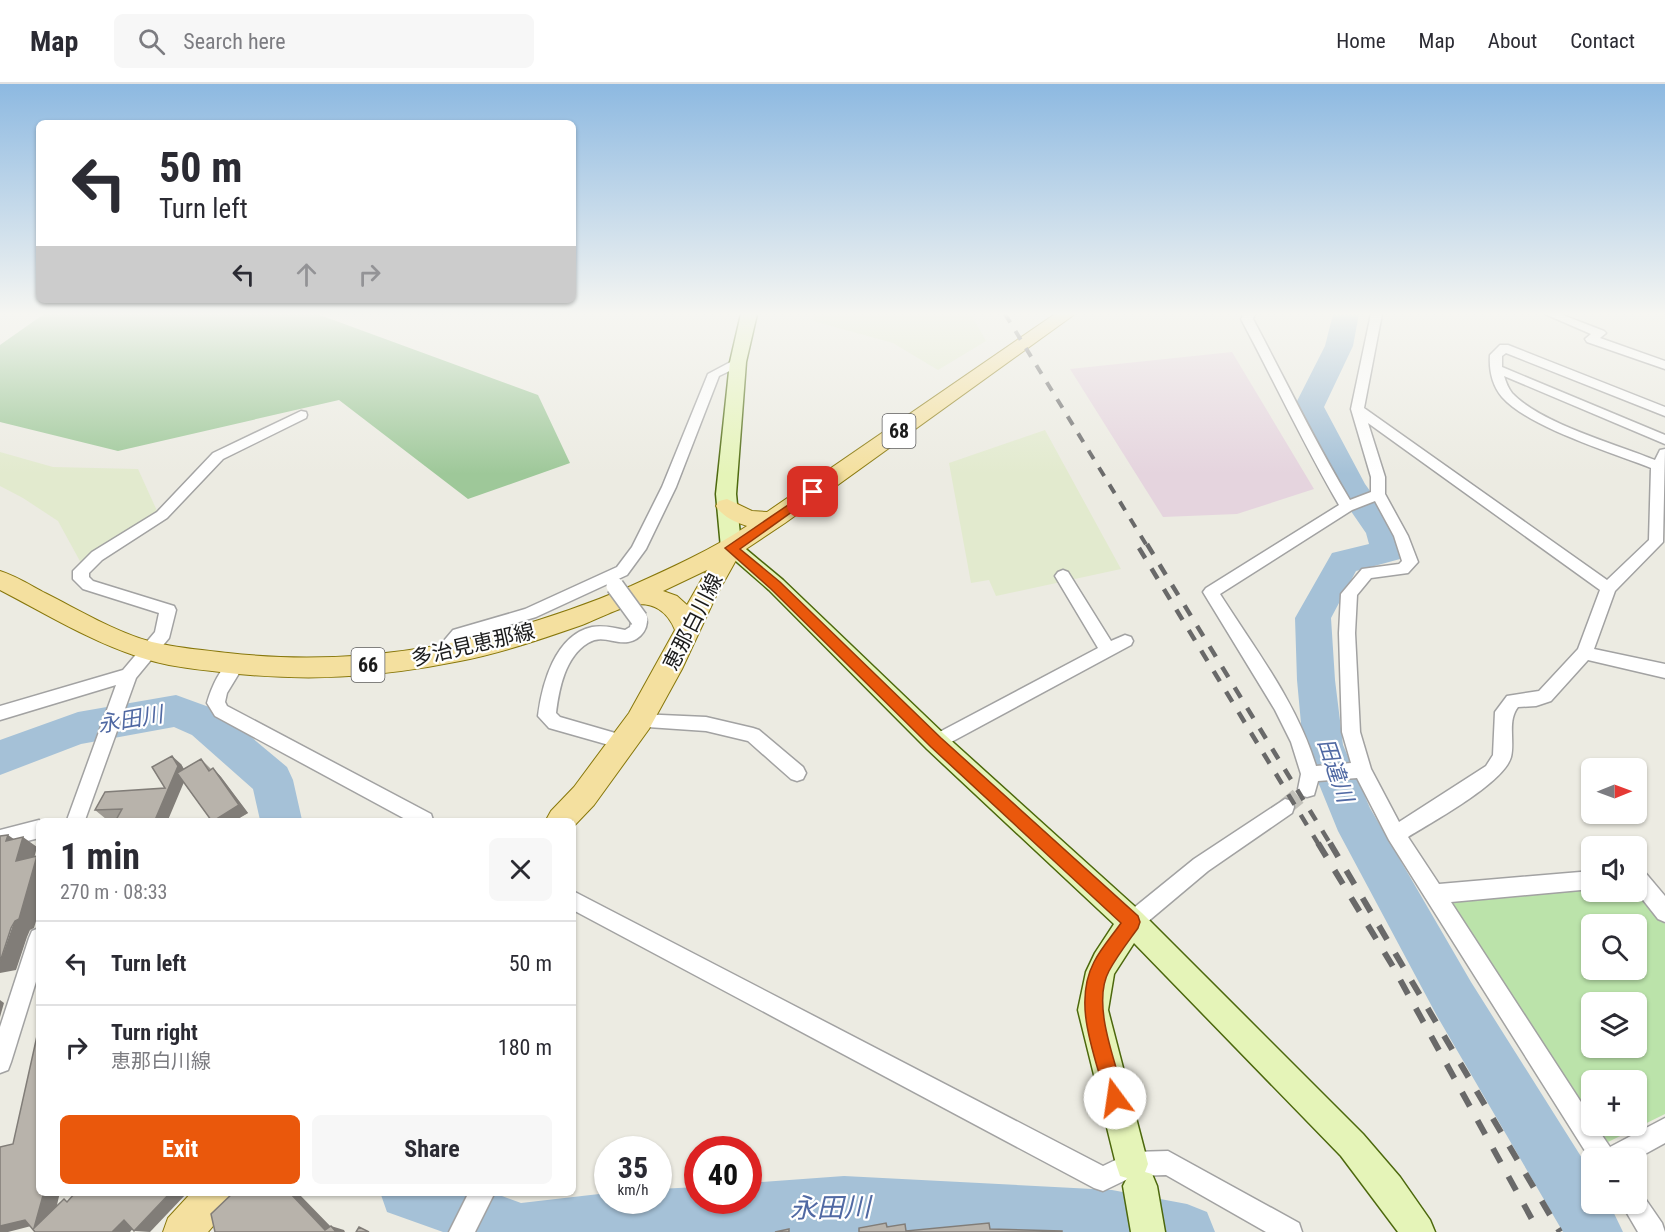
<!DOCTYPE html>
<meta charset="utf-8">
<style>
body{margin:0;font-family:"Roboto Condensed","Noto Sans JP",sans-serif;background:#f7f7f7;color:#2b2b33;height:100vh;display:flex;flex-direction:column;font-size:22px;white-space:nowrap}
*{box-sizing:border-box;margin:0}
p{font-size:20px;color:#7c7c81}
.icon{flex:none;width:33px;height:33px;fill:none;stroke:currentColor;stroke-width:2;stroke-linecap:round;stroke-linejoin:round}
.map{position:relative;flex:1;overflow:hidden}
.panel{position:absolute;left:36px;top:734px;width:540px;height:378px;display:flex;flex-direction:column;background:#fff;border-radius:9px;box-shadow:0 2px 4px #0004}
.panel>*{flex:none}
.banner{position:absolute;left:36px;top:36px;width:540px;height:183px;border-radius:9px;box-shadow:0 2px 4px #0004;background:#fff;color:#2b2b33;overflow:hidden}
.needle{width:39px;rotate:89deg}
.controls{position:absolute;left:1581px;top:674px;display:grid;gap:12px}
.controls a{display:grid;place-items:center;width:66px;height:66px;border-radius:9px;background:#fff;box-shadow:0 2px 4px #0004;font-size:30px}
.speed{position:absolute;left:594px;top:1052px;display:flex;gap:12px;font-size:30px;font-weight:700;text-align:center}
.speed>*{display:grid;place-content:center;width:78px;height:78px;border-radius:50%;background:#fff;box-shadow:0 2px 4px #0004;line-height:1}
.speed small{font-size:15px;font-weight:400}
.speed .limit{border:9px solid #d22;background:#fff;color:#111}
.pin{position:absolute;display:grid;place-items:center;width:51px;height:51px;color:#fff;margin:-26px;border-radius:12px;box-shadow:0 3px 9px #0006}
.me{position:absolute;width:66px;margin:-33px;rotate:346deg;stroke-linejoin:round;filter:drop-shadow(0 0 4px #0008)}
.turn{display:flex;align-items:center;gap:21px;height:126px;padding:0 24px;font-size:27px}
.turn .icon{width:78px;height:78px;stroke-width:2.5}
.turn b{display:block;font-size:42px;line-height:51px}
.lanes{display:flex;align-items:center;height:57px;padding:0 24px;background:#0003;justify-content:center;gap:30px;direction:ltr}
.lanes .off{opacity:.35}
.round{display:grid;place-items:center;flex:none;width:63px;height:63px;border-radius:9px;background:#f7f7f7}
.overview{display:flex;align-items:center;justify-content:space-between;height:102px;padding:0 24px}
h1{font-size:36px;font-weight:700;line-height:45px}
.button{display:flex;gap:12px;margin-top:auto;padding:12px 24px}
.button a{flex:1;height:69px;border-radius:9px;background:#ea580c;color:#fff;font-size:24px;font-weight:700;line-height:69px;text-align:center}
.button a+a{background:#f7f7f7;color:#2b2b33}
ul{padding:0;list-style:none}
li{display:flex;align-items:center;gap:18px;height:84px;padding:0 24px;border-top:2px solid #e1e1e2}
li div{flex:1}
li b{display:block;font-size:22px}
li em{font-style:normal}
header{display:flex;align-items:center;gap:36px;box-sizing:border-box;height:84px;padding:0 30px;background:#fff;border-bottom:2px solid #e1e1e2}
header strong{font-size:28px}
nav{display:flex;gap:33px;margin-inline-start:auto;font-size:21px}
.search{width:420px;height:54px;background:#f7f7f7;display:flex;align-items:center;gap:15px;box-sizing:border-box;padding:0 21px;border-radius:9px;color:#7c7c81;font-size:22px}
.map>svg:first-child{display:block}
.industrial{fill:#e5d4de}
.farmland{fill:#e2eace}
.grass{fill:#bbe3aa;fill-rule:evenodd}
.forest{fill:#9ec899}
.lines{fill:none;stroke-linecap:round;stroke-linejoin:round}
.river{fill:#a5c1d7;fill-rule:evenodd}
.street-tunnel{stroke:#c2c1ba;stroke-width:17;stroke-dasharray:17 8;stroke-linecap:butt}
.street-casing{stroke:#a2a2a2;stroke-width:3}
.secondary-casing{stroke:#4c680d;stroke-width:3}
.primary-casing{stroke:#87770b;stroke-width:2}
.street{fill:#fff;fill-rule:evenodd}
.secondary{fill:#e5f4b8;fill-rule:evenodd}
.primary{fill:#f4e09f;fill-rule:evenodd}
.rail-far2{stroke:#696969;stroke-width:4;stroke-dasharray:10 10;stroke-linecap:butt}
.rail-far1{stroke:#696969;stroke-width:4.5;stroke-dasharray:12 12;stroke-linecap:butt}
.rail{stroke:#696969;stroke-width:6;stroke-dasharray:16 16;stroke-linecap:butt}
.street-bridge-casing{stroke:#a2a2a2;stroke-width:20;stroke-linecap:butt}
.street-bridge{stroke:#fff;stroke-width:17}
.wall{fill:#9e9a93}
.shaded-wall{fill:#817d78}
.building{fill:#b8b3ab;stroke:#817d78;stroke-width:1.5}
.route{fill:#ea580c;stroke:#983908;stroke-width:1.5}
.labels{text-anchor:middle;stroke-width:4.5;stroke-linejoin:round;paint-order:stroke}
.shield{fill:#fff;stroke:#5f5f5f;stroke-width:1.5}
.shield-label{font-size:20px;font-weight:bold;fill:#1b1b1b}
.street-label{font-size:21px;fill:#1b1b1b;stroke:#fff}
.water-label{font-size:22px;font-style:italic;fill:#5069a3;stroke:#fff}
.near-water-label{font-size:27px;font-style:italic;fill:#5069a3;stroke:#fff}
</style>
<header>
<strong>Map</strong>
<div class="search"><svg class="icon" aria-label="search" viewBox="0 0 24 24"><circle cx="10" cy="10" r="6"/><path d="M15 15l6 6"/></svg>Search here</div>
<nav><a>Home</a><a>Map</a><a>About</a><a>Contact</a></nav>
</header>
<div class="map">
<svg width="1665" height="1148" viewBox="0 0 1665 1148">
<rect width="100%" height="100%" fill="#ecebe2"/>
<polygon class="industrial" points="1232,268 1314,405 1237,430 1163,433 1070,285"/>
<g class="farmland">
<polygon points="814,230 971,230 986,257 938,286 893,259 813,237"/>
<polygon points="1045,346 1121,485 996,512 989,496 971,499 949,379"/>
<polygon points="0,368 53,383 138,385 158,429 81,479 58,437 23,414 0,402"/>
</g>
<path class="grass" d="M1591,802L1592,807H1636L1637,804L1665,840V1030L1608,1058L1596,1041H1636V996H1592L1591,1034L1449,821L1450,815ZM1592,840H1636V885H1592ZM1592,918H1636V963H1592Z"/>
<polygon class="forest" points="44,230 317,230 538,311 570,379 468,415 339,316 118,367 0,338 0,261"/>
<g class="lines">
<g class="river">
<polygon points="1333,230 1359,230 1353,262 1324,323 1365,400 1399,447 1405,467 1400,475 1356,487 1331,534 1335,596 1343,661 1370,724 1471,898 1592,1090 1592,1119 1609,1119 1623,1148 1563,1148 1437,932 1338,747 1303,661 1297,596 1295,534 1332,469 1369,460 1366,449 1335,404 1294,323 1325,262"/>
<polygon points="176,611 220,627 287,683 293,696 302,736 260,736 253,705 192,651 174,643 81,660 0,691 0,656 78,628"/>
<polygon points="844,1092 1112,1106 1187,1120 1207,1128 1215,1148 443,1148 387,1128 380,1108 491,1108 521,1119 608,1109 608,1116 658,1116 658,1105 698,1103 698,1116 748,1116 748,1099"/>
</g>
<polyline class="street-tunnel" points="1285,723 1307,705"/>
<g class="street-casing">
<g id="street">
<path d="M1244,230H1255L1253,235C1285,295 1315,358 1350,416L1371,408V393L1351,325L1371,230H1382L1364,324L1607,496L1649,456L1651,384C1613,369 1528,343 1502,313C1492,301 1489,286 1490,271L1500,261H1508L1665,323V332L1506,269L1502,272V283L1665,351V360L1504,292C1506,298 1508,304 1512,309C1540,339 1616,360 1655,376L1660,366L1665,365L1663,458L1615,507L1594,565L1665,580V594L1588,576L1551,617L1536,622L1518,623C1507,637 1515,657 1511,673C1504,699 1432,738 1408,753L1439,800L1592,787V805L1451,818L1592,1035V1041H1595L1610,1063L1665,1034V1059L1636,1075L1592,1074V1078L1389,756L1357,694L1318,697L1314,711L1307,713L1300,711L1298,705L1301,690L1291,658L1275,626L1203,508L1206,504L1339,421C1304,361 1274,297 1241,235ZM1368,339L1600,506L1578,565L1539,607L1507,612L1495,628L1493,671L1486,682L1399,738L1371,685L1360,648L1355,549L1357,511L1371,494L1408,489L1418,478L1408,452L1385,410V393ZM1375,417L1394,452L1402,477L1399,480L1362,485L1341,510L1339,549L1342,648L1351,679L1316,682C1297,619 1255,565 1220,510L1352,426Z"/>
<polygon points="1545,230 1560,230 1604,247 1606,249 1600,254 1665,277 1665,285 1587,258 1585,255 1591,250"/>
<polygon points="738,274 744,278 742,281 719,292 676,403 646,465 627,491 536,533 465,554 445,577 439,578 433,577 431,572 453,546 525,525 617,483 632,463 662,403 708,290"/>
<polygon points="301,327 306,328 307,331 306,334 223,375 167,434 102,476 89,489 89,493 93,497 174,522 176,526 169,554 136,594 85,736 67,736 116,601 0,636 0,622 123,586 155,548 159,529 83,505 73,495 73,487 92,468 157,428 213,369"/>
<polygon points="1063,486 1068,488 1111,557 1125,551 1131,553 1133,557 1131,561 942,663 936,665 930,663 927,658 930,653 1098,564 1055,492 1058,488"/>
<path d="M639,529L645,531C651,542 641,556 628,558C613,560 602,550 588,559C565,573 559,605 556,629L560,633L629,653L632,658L629,663L623,665L549,644L538,632C542,600 555,551 592,543C604,541 614,544 625,546L630,543L633,531Z"/>
<path d="M236,575L242,576L244,581L227,609L225,618L227,622L431,730L433,736H407L215,632L207,619C211,605 221,579 236,575Z"/>
<polygon points="639,630 706,633 753,644 759,646 803,683 806,689 803,695 797,697 791,695 748,657 706,647 633,642 630,637 633,632"/>
<polygon points="1285,715 1292,717 1294,723 1292,729 1208,787 1139,845 1132,848 1125,845 1122,838 1125,831 1194,775"/>
<polygon points="39,736 39,754 0,764 0,746"/>
<polygon points="1636,783 1643,786 1665,812 1665,838 1658,835 1636,807"/>
<polygon points="573,807 1103,1082 1132,1068 1168,1067 1299,1139 1302,1148 1266,1148 1166,1091 1134,1092 1103,1107 1094,1104 573,826"/>
<polygon points="39,844 39,888 11,978 8,986 0,989 0,943 29,854 32,847"/>
<polygon points="469,1108 495,1108 475,1148 449,1148"/>
<polygon points="1636,1108 1642,1110 1662,1139 1665,1148 1638,1148 1621,1119 1636,1119"/>
</g>
</g>
<g class="secondary-casing">
<polygon id="secondary" points="741,230 757,230 746,278 736,410 741,461 783,496 945,651 1142,829 1363,1050 1400,1093 1430,1136 1435,1148 1398,1148 1341,1072 1134,859 1114,890 1108,926 1148,1080 1145,1088 1152,1090 1157,1102 1165,1148 1131,1148 1123,1102 1127,1094 1120,1092 1116,1080 1078,926 1086,888 1095,869 1114,840 927,665 769,506 721,464 716,410 730,278"/>
</g>
<g class="primary-casing">
<g id="primary">
<path d="M1055,230H1075L785,439L740,469L716,512L682,585L649,645L594,721L573,743V736H546L551,727L574,703L629,629L675,546C668,528 653,517 633,521C621,523 595,536 582,541C542,555 501,569 460,577C376,594 305,598 220,588C193,585 165,582 139,573C90,557 46,530 0,506V487C16,492 30,501 45,509C79,526 115,548 152,558C177,564 203,566 228,569C369,585 501,557 631,502C671,484 711,466 747,442C735,438 723,433 716,422L719,417L727,415L752,427L767,428ZM707,486L687,521L677,512L663,507Z"/>
<polygon points="192,1108 237,1108 231,1121 208,1148 163,1148 168,1134"/>
</g>
</g>
<use href="#street" class="street"/>
<use href="#secondary" class="secondary"/>
<use href="#primary" class="primary"/>
<polyline class="rail-far2" points="1005,230 1147,462"/>
<g class="rail-far1">
<polyline points="1147,460 1331,761"/>
<polyline points="1139,464 1319,761"/>
</g>
<g class="rail">
<polyline points="1318,759 1392,881 1539,1148"/>
<polyline points="1330,759 1560,1148"/>
</g>
<g class="street-bridge-casing">
<polyline id="street-bridge" points="615,502 639,535"/>
</g>
<use href="#street-bridge" class="street-bridge"/>
</g>
<polygon class="wall" points="201,675 211,685 213,684 221,693 248,729 236,736 211,736 184,699 117,734 106,735 95,726 165,704 181,680 184,685"/>
<g class="shaded-wall">
<polygon points="172,672 181,680 187,691 168,736 155,736 178,682"/>
<polygon points="213,684 221,693 248,729 236,736 215,736"/>
<polygon points="8,751 21,760 23,753 37,763 31,786 16,777 6,757"/>
<polygon points="37,772 39,773 39,827 34,844 30,846 27,853 16,886 0,889 0,878"/>
<polygon points="0,916 4,919 0,933"/>
<polygon points="44,1108 60,1108 51,1147 34,1144 35,1141 8,1148 0,1148 0,1142"/>
<polygon points="171,1108 188,1108 150,1148 134,1147"/>
<polygon points="289,1108 301,1108 299,1110 335,1147 331,1142 344,1146 345,1148 332,1148 325,1146"/>
<polygon points="124,1136 138,1139 130,1148 112,1148"/>
</g>
<g class="building">
<polygon points="172,672 178,682 155,736 116,736 122,725 95,726 105,708 165,704 152,683"/>
<polygon points="201,675 209,687 213,684 239,721 215,736 211,736 177,689"/>
<polygon points="8,751 6,757 23,753 16,777 37,772 19,835 15,837 11,844 0,878 0,752"/>
<polygon points="39,943 39,1108 44,1108 34,1144 64,1115 67,1118 76,1108 171,1108 134,1147 124,1136 112,1148 35,1148 25,1136 0,1142 0,1063 13,1060"/>
<polygon points="234,1108 289,1108 325,1146 331,1142 336,1148 215,1148 211,1130"/>
<polygon points="886,1139 887,1143 905,1140 906,1147 989,1139 990,1145 1062,1147 1062,1148 859,1148 859,1144"/>
<polygon points="359,1143 369,1148 356,1148"/>
<polygon points="789,1145 789,1148 775,1148"/>
</g>
<linearGradient id="sky" x2="0" y2="1"><stop stop-color="#8db9e1"/><stop offset="0.59" stop-color="#f6f6f2"/><stop offset="1" stop-color="#f6f6f2" stop-opacity="0"/></linearGradient>
<rect width="1665" height="390" fill="url(#sky)"/>
<path class="route" d="M813,404L817,405V410L740,465L780,498L941,654L1138,832L1140,838L1138,844C1128,858 1117,872 1109,887C1091,920 1116,979 1125,1014L1122,1021L1115,1023L1109,1021L1106,1014C1095,971 1072,920 1094,878C1101,864 1112,852 1121,839L931,663L771,505L725,464Z"/>
<g class="labels">
<g class="shield">
<rect x="882.5" y="330" width="33" height="34" rx="4.5"/>
<rect x="351.5" y="564" width="33" height="34" rx="4.5"/>
</g>
<g class="shield-label">
<text x="899" y="354">68</text>
<text x="368" y="588">66</text>
</g>
<g class="street-label">
<text transform="translate(693 538) rotate(-63)" y="7">恵那白川線</text>
<text transform="translate(473 561) rotate(-13)" y="7">多治見恵那線</text>
</g>
<g class="water-label">
<text transform="translate(130 635) rotate(-10)" y="8">永田川</text>
<text transform="translate(1336 686) rotate(71)" y="8">田違川</text>
</g>
<g class="near-water-label">
<text transform="translate(830 1124) rotate(-1)" y="9">永田川</text>
</g>
</g>
</svg>
<div class="controls">
<a><svg class="needle" viewBox="-14 -14 28 28"><path d="M0-13l5 13h-10z" fill="#e53935"/><path d="M0 13l5-13h-10z" fill="#7c7c81"/></svg></a>
<a><svg class="icon" aria-label="sound" viewBox="0 0 24 24"><path d="M4 9h4l5-4v14l-5-4H4zM17 9q2 3 0 6"/></svg></a>
<a><svg class="icon" aria-label="search" viewBox="0 0 24 24"><circle cx="10" cy="10" r="6"/><path d="M15 15l6 6"/></svg></a>
<a><svg class="icon" aria-label="layers" viewBox="0 0 24 24"><path d="M12 4l9 5-9 5-9-5zM3 14l9 5 9-5"/></svg></a>
<a>+</a>
<a>−</a>
</div>
<div class="speed"><div>35<small>km/h</small></div><div class="limit">40</div></div>
<div class="pin" style="left:813px;top:408px;background:#d93025"><svg class="icon" aria-label="arrive" viewBox="0 0 24 24"><path d="M6 21V4h12l-3 4 3 4H6"/></svg></div>
<svg class="me" style="left:1115px;top:1014px" viewBox="-20 -20 40 40"><circle r="19" fill="#fff"/><path d="M0-13L10 11 0 6-10 11z" fill="#ea580c"/></svg>
<div class="banner">
<div class="turn"><svg class="icon" aria-label="left" viewBox="0 0 24 24"><path d="M17 20v-9H6M10 6l-5 5 5 5"/></svg><div><b>50 m</b>Turn left</div></div>
<div class="lanes"><svg class="icon" aria-label="left" viewBox="0 0 24 24"><path d="M17 20v-9H6M10 6l-5 5 5 5"/></svg><svg class="icon off" aria-label="ahead" viewBox="0 0 24 24"><path d="M12 20V5M6 11l6-6 6 6"/></svg><svg class="icon off" aria-label="right" viewBox="0 0 24 24"><path d="M7 20v-9h11M14 6l5 5-5 5"/></svg></div>
</div>
<section class="panel">
<div class="overview"><div><h1>1 min</h1><p>270 m · 08:33</p></div><a class="round"><svg class="icon" aria-label="close" viewBox="0 0 24 24"><path d="M6 6l12 12M18 6L6 18"/></svg></a></div>
<ul>
<li><svg class="icon" aria-label="left" viewBox="0 0 24 24"><path d="M17 20v-9H6M10 6l-5 5 5 5"/></svg><div><b>Turn left</b></div><em>50 m</em></li>
<li><svg class="icon" aria-label="right" viewBox="0 0 24 24"><path d="M7 20v-9h11M14 6l5 5-5 5"/></svg><div><b>Turn right</b><p>恵那白川線</p></div><em>180 m</em></li>
</ul>
<div class="button"><a>Exit</a><a>Share</a></div>
</section>
</div>
